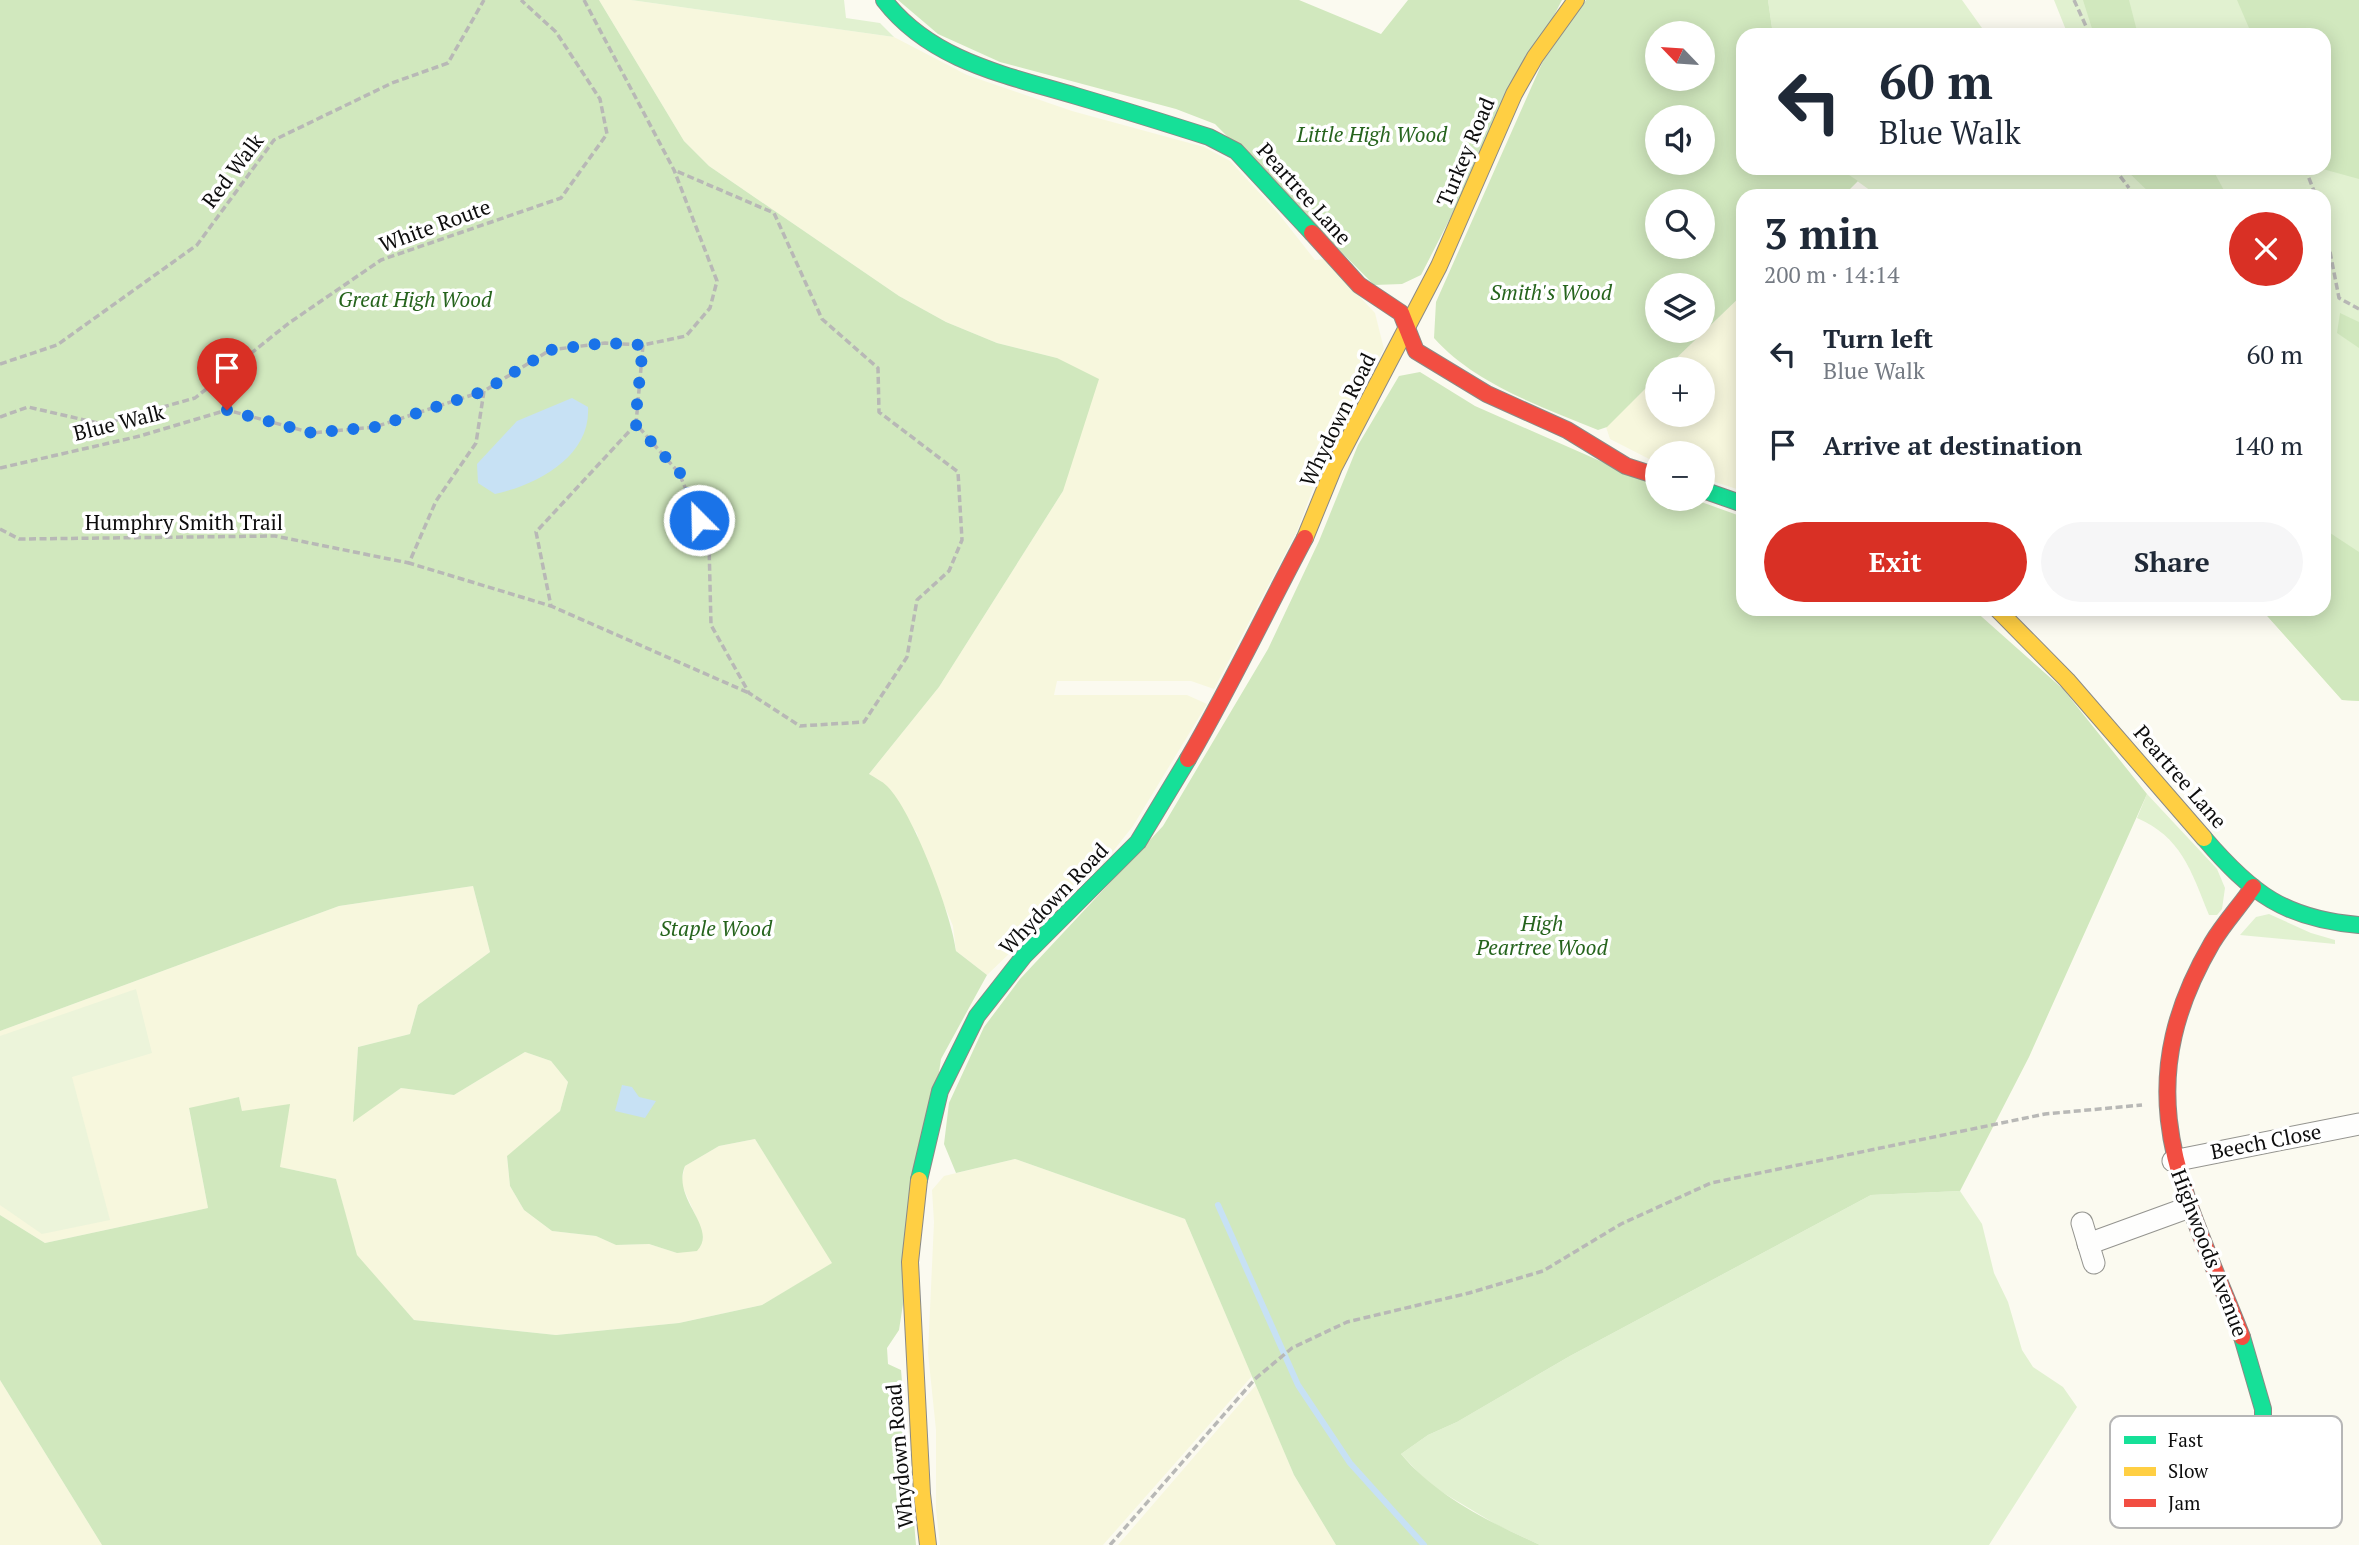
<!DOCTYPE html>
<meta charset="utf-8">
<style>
body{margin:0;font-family:"PT Serif",serif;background:#f6f6f7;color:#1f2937;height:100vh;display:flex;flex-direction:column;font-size:26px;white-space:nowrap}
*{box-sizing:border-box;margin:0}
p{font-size:23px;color:#747a83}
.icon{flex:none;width:38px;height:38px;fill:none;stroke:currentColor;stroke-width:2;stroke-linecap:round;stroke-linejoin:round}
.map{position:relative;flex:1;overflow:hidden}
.details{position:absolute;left:1736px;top:189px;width:595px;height:427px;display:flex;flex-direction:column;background:#fff;border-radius:21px;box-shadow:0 4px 18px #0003}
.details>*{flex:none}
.hud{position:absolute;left:1736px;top:28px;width:595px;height:147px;border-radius:21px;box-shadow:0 4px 18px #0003;background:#fff;color:#1f2937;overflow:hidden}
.needle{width:46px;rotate:295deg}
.buttons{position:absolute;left:1645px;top:21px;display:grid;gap:14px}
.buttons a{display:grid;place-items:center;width:70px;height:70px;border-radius:50%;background:#fff;box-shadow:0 4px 18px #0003;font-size:35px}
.pin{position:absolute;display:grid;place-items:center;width:60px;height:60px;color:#fff;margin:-72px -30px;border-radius:50% 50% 50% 0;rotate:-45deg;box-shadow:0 0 7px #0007}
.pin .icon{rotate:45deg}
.me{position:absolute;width:77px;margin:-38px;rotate:337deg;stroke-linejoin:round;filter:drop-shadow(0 0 5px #0008)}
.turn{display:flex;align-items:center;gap:24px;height:147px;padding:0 28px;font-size:32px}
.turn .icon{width:91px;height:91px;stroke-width:2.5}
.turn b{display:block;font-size:49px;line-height:60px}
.round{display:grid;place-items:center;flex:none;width:74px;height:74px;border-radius:37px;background:#f6f6f7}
.head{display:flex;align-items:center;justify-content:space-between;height:119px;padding:0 28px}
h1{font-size:42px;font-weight:700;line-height:52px}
.action{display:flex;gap:14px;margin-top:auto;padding:14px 28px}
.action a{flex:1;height:80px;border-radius:42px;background:#d93025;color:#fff;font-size:28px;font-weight:700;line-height:80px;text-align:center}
.action a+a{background:#f6f6f7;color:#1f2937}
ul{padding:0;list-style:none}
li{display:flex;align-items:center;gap:21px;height:91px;padding:0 28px}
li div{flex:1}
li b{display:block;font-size:26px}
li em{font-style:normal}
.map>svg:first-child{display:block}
.farmland{fill:#f7f7dd}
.green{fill:#e1f1d0}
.forest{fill:#d1e8be;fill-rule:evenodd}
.pitch{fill:#ecf4da}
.water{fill:#c7e1f4}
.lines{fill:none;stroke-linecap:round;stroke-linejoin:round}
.stream{stroke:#c7e1f4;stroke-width:6}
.street-casing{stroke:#94948f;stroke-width:23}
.fast-casing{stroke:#8b8a86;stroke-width:18}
.slow-casing{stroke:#8b8a86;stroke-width:18}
.jam-casing{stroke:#8b8a86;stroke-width:18}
.path{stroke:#b8b8b6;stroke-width:3.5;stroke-dasharray:7 3.5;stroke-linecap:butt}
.street{stroke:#fefefd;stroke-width:21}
.fast{stroke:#16e098;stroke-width:16}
.slow{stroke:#ffcf43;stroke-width:16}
.jam{stroke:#f24e42;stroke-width:16}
.route{stroke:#1a73e8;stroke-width:12;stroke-dasharray:0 21.6}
.labels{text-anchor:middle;stroke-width:7;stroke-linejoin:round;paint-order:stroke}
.park-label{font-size:21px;font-style:italic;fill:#26641d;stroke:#fff}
.street-label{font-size:21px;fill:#0d0d0d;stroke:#fff}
.key{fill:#fff;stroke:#b6b6b6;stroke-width:2}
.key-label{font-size:19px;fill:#0d0d0d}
</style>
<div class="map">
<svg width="2359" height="1545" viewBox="0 0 2359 1545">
<rect width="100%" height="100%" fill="#fbfaf0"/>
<g class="farmland">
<polygon points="599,0 631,0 894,37 967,75 1072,111 1204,147 1230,161 1278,213 1315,260 1324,259 1375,313 1384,349 1334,433 1297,531 1214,689 1191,681 1057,681 1054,695 1187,695 1207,704 1133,826 1103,864 987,975 956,951 953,926 920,848 917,833 869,774 939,687 1063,491 1057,358 997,343 946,322 899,296 709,166 684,141"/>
<polygon points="1743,294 1743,491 1703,478 1703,453 1657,453 1657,463 1610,439 1606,427 1657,377 1657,415 1703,415 1703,369 1665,369"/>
<polygon points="473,886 490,952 418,1005 410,1034 358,1047 353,1121 401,1088 454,1095 525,1052 551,1061 568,1082 560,1111 507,1157 510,1186 524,1210 552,1231 596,1236 616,1245 649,1244 677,1253 698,1221 681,1183 685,1166 719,1146 755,1139 833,1263 762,1305 679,1323 556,1335 414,1320 356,1255 336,1179 280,1167 242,1111 239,1097 189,1109 208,1208 45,1243 0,1215 0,1031 339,906"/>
<polygon points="1015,1159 1185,1219 1252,1376 1103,1545 940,1545 936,1509 936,1430 928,1353 934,1222 932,1190 944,1176"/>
<polygon points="0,1380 102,1545 0,1545"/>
<polygon points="1256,1385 1294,1475 1336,1545 1118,1545"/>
</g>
<g class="green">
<polygon points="631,0 844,0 846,18 880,23 894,37"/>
<polygon points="1768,0 1962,0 1987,35 1773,35"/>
<polygon points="2054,0 2359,0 2359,701 2342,700 2261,609 2324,609 2324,196 1878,196 1839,168 2324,168 2324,35 2068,35"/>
<path d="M2147,794L2217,869L2225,888L2222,909L2217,915H2209C2191,870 2181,837 2137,818Z"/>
<polygon points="2269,914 2311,933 2335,940 2335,944 2240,935 2256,917"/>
<polygon points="1960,1191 1982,1224 1994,1273 2008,1302 2022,1350 2033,1367 2063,1387 2077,1407 1989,1545 1540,1545 1497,1525 1430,1485 1401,1454 1428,1435 1457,1422 1570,1356 1871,1195"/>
</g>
<g class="forest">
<path d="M0,0H599L684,141L709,166L899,296L946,322L997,343L1057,358L1099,379L1063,491L939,687L869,774C875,778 882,781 887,786C912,810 952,915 956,951L987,975L941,1059L899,1330L887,1348L888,1364L901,1370L916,1545H102L0,1380V1215L45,1243L208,1208L189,1108L239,1097L242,1111L290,1104L280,1167L336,1179L357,1255L414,1320L556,1335L679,1323L762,1305L832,1263L755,1139L719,1146L685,1166C671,1199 719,1228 697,1251L677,1253L649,1244L616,1245L596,1236L552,1231L524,1210L510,1186L507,1156L560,1111L568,1082L551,1061L525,1052L454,1095L401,1088L353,1122L358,1047L410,1034L418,1005L490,952L473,886L339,906L0,1031Z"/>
<polygon points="898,0 1299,0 1381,34 1408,0 1562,0 1421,275 1402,284 1374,285 1215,124 1176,109 1000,62 938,34"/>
<path d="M1586,0H1768L1773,35H1743V168H1839L1858,181L1843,196H1743V294L1665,369H1657V377L1607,427L1598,430C1542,407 1475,384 1434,338L1436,302L1543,61ZM1657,33H1703V79H1657ZM1657,117H1703V163H1657ZM1657,201H1703V247H1657ZM1657,285H1703V331H1657Z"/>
<polygon points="2083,0 2129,0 2138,35 2094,35"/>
<polygon points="2237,0 2359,0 2359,179 2319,168 2324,168 2324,35 2252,35"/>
<polygon points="2124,168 2212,168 2227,196 2153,196"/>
<polygon points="2340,313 2359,322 2359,348 2337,333"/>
<path d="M1420,372L1475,406L1657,486V499H1693L1743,517V609H1973L2063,689L2147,794L2029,1057L1960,1191L1871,1195L1570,1356L1457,1422L1428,1435L1401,1454C1437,1497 1490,1522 1540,1545H1336L1294,1475L1185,1219L1015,1159L956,1173L944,1144L949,1103L984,1027L1020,979L1163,826L1268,649L1319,541L1358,445L1399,376Z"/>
<polygon points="2324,529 2359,552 2359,701 2342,700 2261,609 2324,609"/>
</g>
<polygon class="pitch" points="136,989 152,1053 72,1077 110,1220 42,1234 0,1205 0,1036"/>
<g class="water">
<path d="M572,398L588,407C591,457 536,485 495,494L478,483L477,464L517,421Z"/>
<polygon points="622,1085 632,1087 639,1097 656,1101 645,1118 615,1111"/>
</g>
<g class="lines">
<polyline class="stream" points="1218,1205 1298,1385 1350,1463 1424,1545"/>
<g class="street-casing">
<g id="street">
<polyline points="2173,1161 2359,1124"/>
<polyline points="2082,1223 2094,1263"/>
<polyline points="2088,1244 2187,1208"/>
<polyline points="2241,1494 2263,1470 2286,1483"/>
</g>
</g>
<g class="fast-casing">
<g id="fast">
<path d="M884,0C931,61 1006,75 1076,96C1120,109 1165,123 1209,137L1236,151L1312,233"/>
<polyline points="1703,490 1743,504"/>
<path d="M2204,838C2251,893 2285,919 2359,925"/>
<polyline points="919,1180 940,1091 977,1016 1024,956 1138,842 1188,759"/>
<polyline points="2242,1337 2263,1409 2263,1470"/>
</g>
</g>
<g class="slow-casing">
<g id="slow">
<polyline points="1305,538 1334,467 1439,266 1514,94 1535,57 1576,0"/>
<polyline points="1997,609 2067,680 2204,838"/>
<polyline points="919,1180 910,1262 922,1494 928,1545"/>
</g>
</g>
<g class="jam-casing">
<g id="jam">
<polyline points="1312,233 1359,285 1401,313 1416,351 1487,394 1567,430 1626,466 1657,476"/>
<path d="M1188,759C1230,687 1266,611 1305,538"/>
<path d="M2242,1337C2185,1192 2123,1095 2212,943C2224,923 2240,906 2253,887"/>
</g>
</g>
<g class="path">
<polyline points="584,0 674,170 717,281 710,308 686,336 643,345 636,424 679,473 709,544 711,625 749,693 800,726 864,722 907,657 917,600 949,571 962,540 958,472 879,412 878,368 822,319 774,213 674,170"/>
<polyline points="2074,0 2090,35"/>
<polyline points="2114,168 2129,188"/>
<polyline points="2305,168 2316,196"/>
<polyline points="2324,221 2339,298 2359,309"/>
<polyline points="0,364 57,345 197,245 274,140 392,83 448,63 484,0"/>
<polyline points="484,391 476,443 436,501 409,563 551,606"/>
<polyline points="0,417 28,407 102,424 195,398 289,323 381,260 561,198 607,134 600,99 556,32 521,0"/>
<polyline points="636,424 536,532 551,606 749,693"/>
<polyline points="0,468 140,436 227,410 312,433 375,427 484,391 550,350 605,343 643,345"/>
<polyline points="0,529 19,539 275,536 409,563"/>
<polyline points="1110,1545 1255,1379 1292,1348 1347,1322 1469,1293 1543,1271 1621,1224 1711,1183 2045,1114 2142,1105"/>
</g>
<use href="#street" class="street"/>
<use href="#fast" class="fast"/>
<use href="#slow" class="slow"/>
<use href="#jam" class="jam"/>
</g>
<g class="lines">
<polyline class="route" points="227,410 312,433 375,427 484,391 550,350 605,343 643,345 635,424 680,473 699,520"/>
</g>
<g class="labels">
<g class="park-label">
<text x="1372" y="142">Little High Wood</text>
<text x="1551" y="300">Smith's Wood</text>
<text x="415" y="307">Great High Wood</text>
<text x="1542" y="931">High<tspan x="1542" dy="24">Peartree Wood</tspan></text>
<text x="716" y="936">Staple Wood</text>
</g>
<g class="street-label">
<text transform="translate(1466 152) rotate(-67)" y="7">Turkey Road</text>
<text transform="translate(233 171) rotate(-53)" y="7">Red Walk</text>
<text transform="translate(1304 194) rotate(48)" y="7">Peartree Lane</text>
<text transform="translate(435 226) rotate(-20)" y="7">White Route</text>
<text transform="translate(1338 420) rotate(-64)" y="7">Whydown Road</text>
<text transform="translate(119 423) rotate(-14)" y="7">Blue Walk</text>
<text x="184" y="530">Humphry Smith Trail</text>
<text transform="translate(2180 777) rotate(49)" y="7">Peartree Lane</text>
<text transform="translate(1054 899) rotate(-46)" y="7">Whydown Road</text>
<text transform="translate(2266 1142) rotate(-11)" y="7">Beech Close</text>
<text transform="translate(2209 1253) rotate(69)" y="7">Highwoods Avenue</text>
<text transform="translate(900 1456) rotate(-95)" y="7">Whydown Road</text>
</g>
</g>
<rect x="2110" y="1416" width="232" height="112" rx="10" class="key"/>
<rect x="2124" y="1436" width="32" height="8" fill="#16e098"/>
<rect x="2124" y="1467" width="32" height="9" fill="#ffcf43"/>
<rect x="2124" y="1499" width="32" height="8" fill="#f24e42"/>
<g class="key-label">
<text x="2168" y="1447">Fast</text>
<text x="2168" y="1478">Slow</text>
<text x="2168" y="1510">Jam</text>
</g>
</svg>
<div class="buttons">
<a><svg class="needle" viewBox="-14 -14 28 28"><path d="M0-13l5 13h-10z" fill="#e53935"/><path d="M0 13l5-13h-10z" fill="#747a83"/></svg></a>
<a><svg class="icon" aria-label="sound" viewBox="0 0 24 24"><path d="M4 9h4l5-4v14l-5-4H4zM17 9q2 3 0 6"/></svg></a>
<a><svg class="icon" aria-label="search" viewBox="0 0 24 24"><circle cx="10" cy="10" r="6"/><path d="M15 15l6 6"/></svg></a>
<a><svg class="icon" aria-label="layers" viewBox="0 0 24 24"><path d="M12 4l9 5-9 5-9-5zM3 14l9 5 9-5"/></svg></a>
<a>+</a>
<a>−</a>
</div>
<div class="pin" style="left:227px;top:410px;background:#d93025"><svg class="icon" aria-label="arrive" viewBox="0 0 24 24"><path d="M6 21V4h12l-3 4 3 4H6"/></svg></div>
<svg class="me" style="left:699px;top:520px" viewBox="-20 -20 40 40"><circle r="17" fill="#1a73e8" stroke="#fff" stroke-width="3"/><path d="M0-11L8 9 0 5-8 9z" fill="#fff"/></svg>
<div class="hud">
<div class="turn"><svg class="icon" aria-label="left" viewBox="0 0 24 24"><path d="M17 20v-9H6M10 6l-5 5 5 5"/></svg><div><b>60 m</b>Blue Walk</div></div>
</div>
<section class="details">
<div class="head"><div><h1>3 min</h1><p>200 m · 14:14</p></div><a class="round" style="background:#d93025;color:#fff"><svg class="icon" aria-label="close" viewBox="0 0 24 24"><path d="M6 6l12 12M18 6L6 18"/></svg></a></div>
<ul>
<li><svg class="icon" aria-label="left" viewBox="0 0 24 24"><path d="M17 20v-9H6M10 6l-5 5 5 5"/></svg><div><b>Turn left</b><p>Blue Walk</p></div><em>60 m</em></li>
<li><svg class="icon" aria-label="arrive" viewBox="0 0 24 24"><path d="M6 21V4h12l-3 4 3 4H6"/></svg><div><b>Arrive at destination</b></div><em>140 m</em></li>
</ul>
<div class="action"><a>Exit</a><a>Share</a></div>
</section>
</div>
